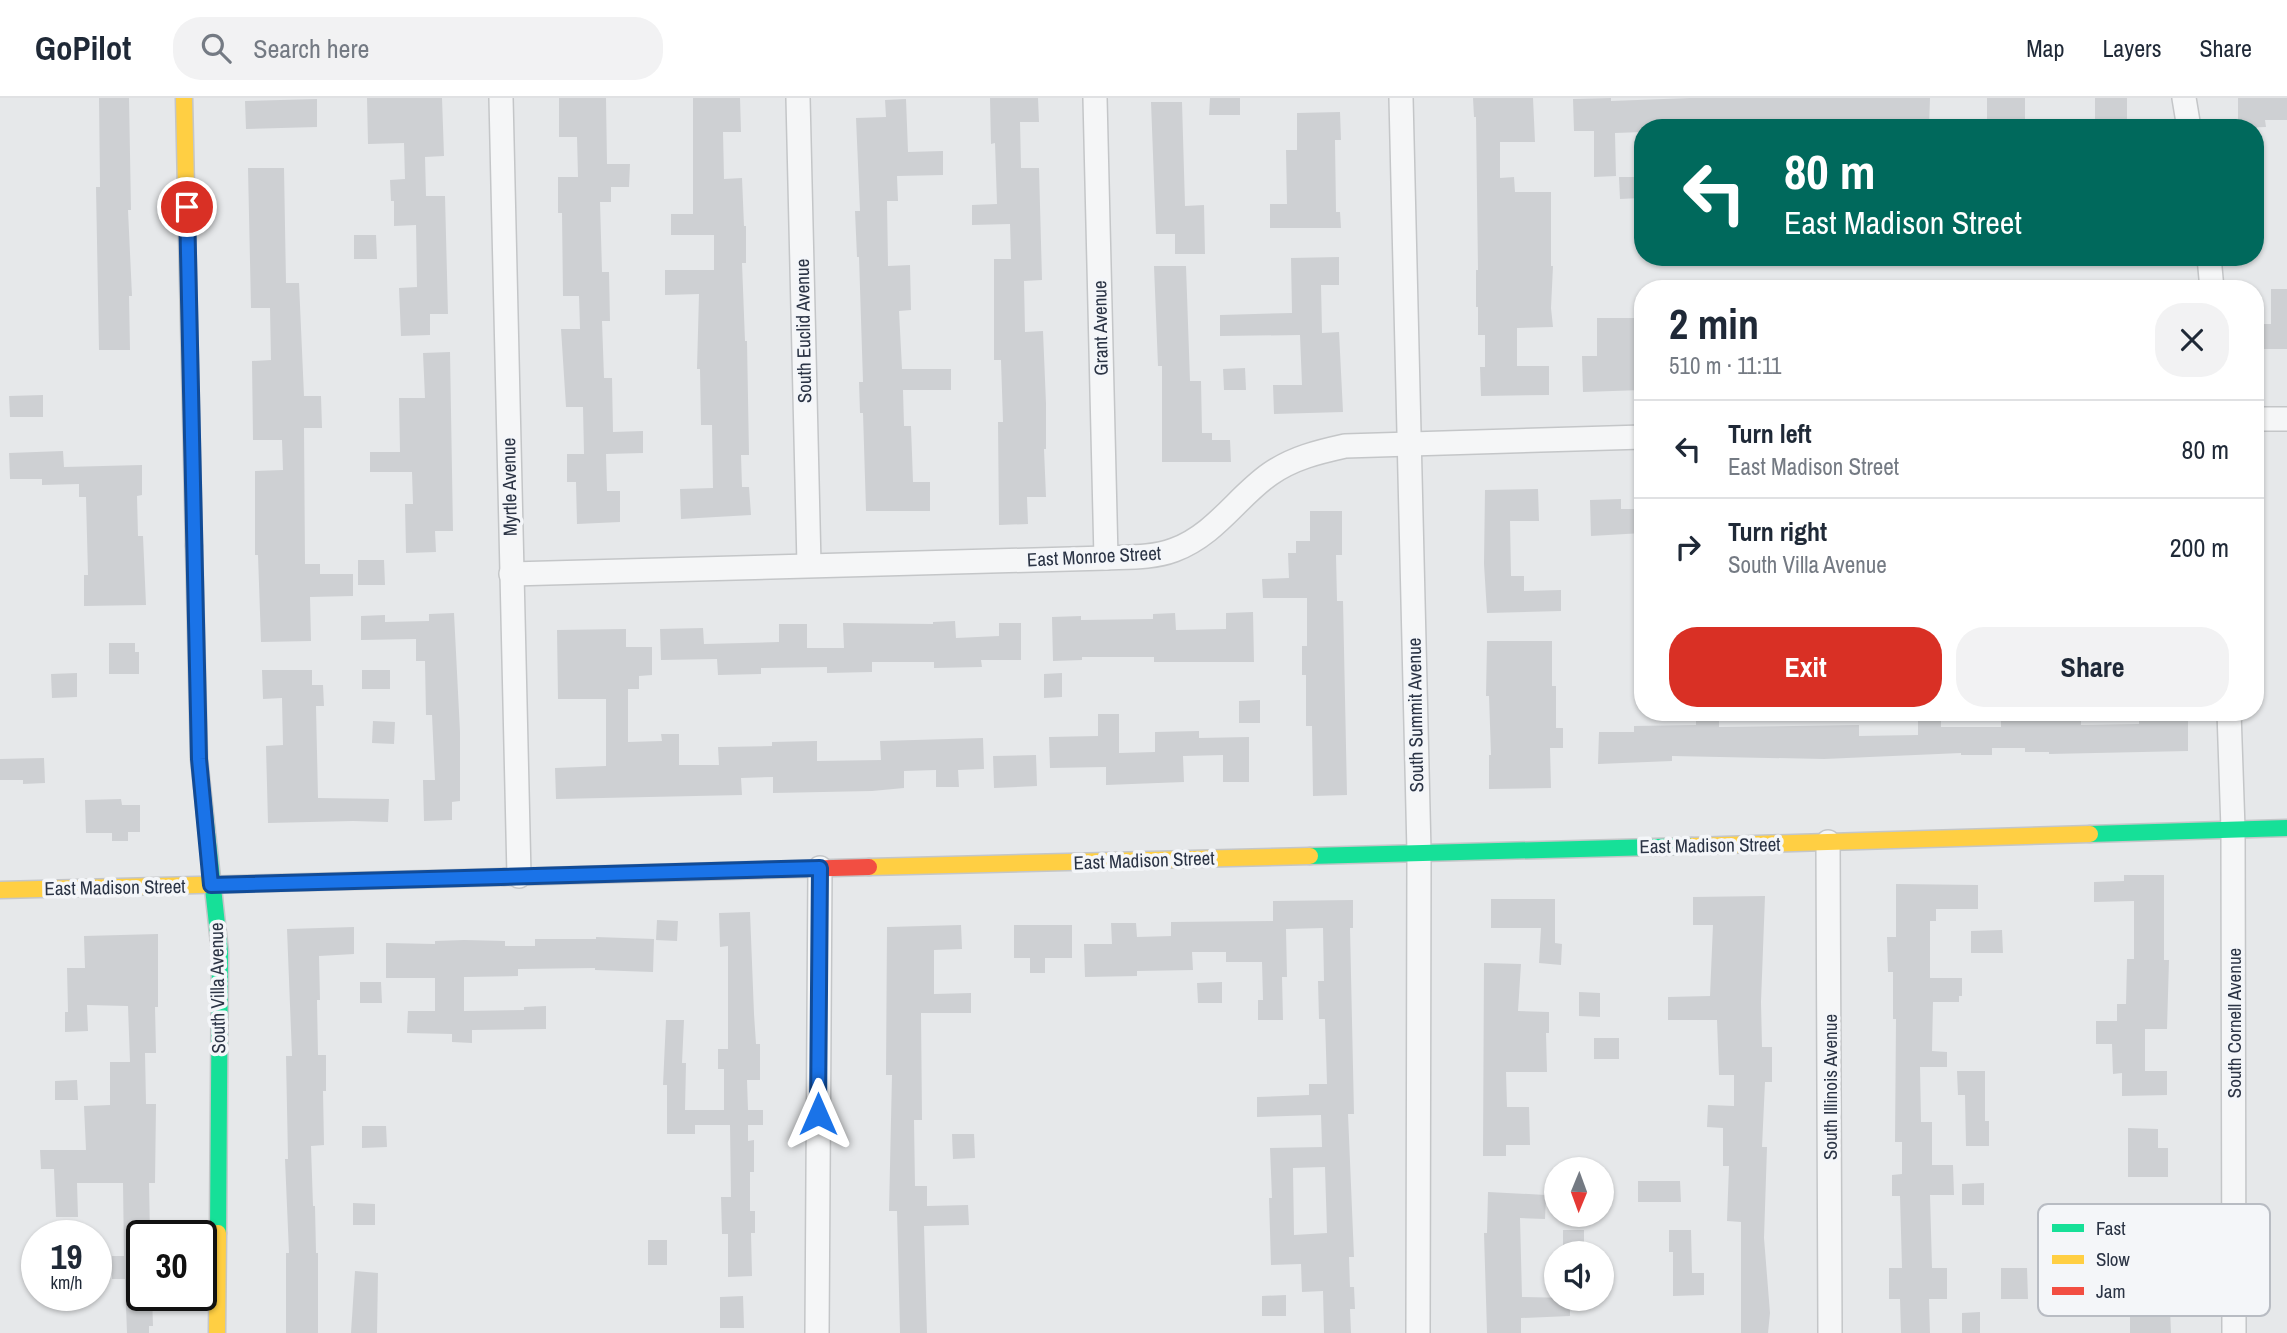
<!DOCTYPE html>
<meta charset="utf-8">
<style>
body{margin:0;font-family:"Archivo Narrow",sans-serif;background:#f2f2f3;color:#1f2937;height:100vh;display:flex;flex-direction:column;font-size:26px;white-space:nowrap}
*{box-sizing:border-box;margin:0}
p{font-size:23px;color:#747a83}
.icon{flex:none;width:38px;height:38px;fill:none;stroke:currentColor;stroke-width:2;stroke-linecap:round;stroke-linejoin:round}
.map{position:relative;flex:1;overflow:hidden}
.details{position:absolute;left:1634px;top:182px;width:630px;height:441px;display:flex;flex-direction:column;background:#fff;border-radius:28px;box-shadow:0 2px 5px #0004}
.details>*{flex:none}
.guide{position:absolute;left:1634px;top:21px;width:630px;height:147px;border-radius:28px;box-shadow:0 2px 5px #0004;background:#00695c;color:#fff;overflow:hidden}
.needle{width:46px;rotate:181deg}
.buttons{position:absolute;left:1544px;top:1059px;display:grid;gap:14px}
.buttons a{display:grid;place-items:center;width:70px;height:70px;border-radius:50%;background:#fff;box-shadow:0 2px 5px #0004;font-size:35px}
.speed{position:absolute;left:21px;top:1122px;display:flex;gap:14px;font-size:35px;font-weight:700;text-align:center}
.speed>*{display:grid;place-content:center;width:91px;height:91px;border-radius:50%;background:#fff;box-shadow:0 2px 5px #0004;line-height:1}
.speed small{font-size:18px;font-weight:400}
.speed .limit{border:4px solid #111;border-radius:10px;background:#fff;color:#111}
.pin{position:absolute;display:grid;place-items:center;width:60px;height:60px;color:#fff;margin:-30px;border:4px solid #fff;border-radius:50%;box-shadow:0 2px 7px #0007}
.me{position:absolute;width:77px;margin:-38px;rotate:0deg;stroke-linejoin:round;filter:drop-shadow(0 0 5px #0008)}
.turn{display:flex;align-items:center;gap:24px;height:147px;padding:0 35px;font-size:32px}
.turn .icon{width:91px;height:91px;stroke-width:2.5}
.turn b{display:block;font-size:49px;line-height:60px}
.round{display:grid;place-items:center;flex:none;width:74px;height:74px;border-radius:28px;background:#f2f2f3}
.headline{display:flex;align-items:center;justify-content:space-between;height:119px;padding:0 35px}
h1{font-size:42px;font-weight:700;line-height:52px}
.button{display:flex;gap:14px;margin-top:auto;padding:14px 35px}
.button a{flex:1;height:80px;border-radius:28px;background:#d93025;color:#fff;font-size:28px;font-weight:700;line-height:80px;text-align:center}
.button a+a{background:#f2f2f3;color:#1f2937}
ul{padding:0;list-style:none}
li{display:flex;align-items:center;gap:21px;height:98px;padding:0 35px;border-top:2px solid #e0e1e3}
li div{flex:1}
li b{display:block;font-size:26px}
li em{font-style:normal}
header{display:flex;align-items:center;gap:42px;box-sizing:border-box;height:98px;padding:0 35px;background:#fff;border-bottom:2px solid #e0e1e3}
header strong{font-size:33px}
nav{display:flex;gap:38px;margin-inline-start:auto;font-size:24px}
.search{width:490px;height:63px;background:#f2f2f3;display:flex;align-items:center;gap:18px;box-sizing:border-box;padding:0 24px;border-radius:28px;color:#747a83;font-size:26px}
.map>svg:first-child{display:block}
.building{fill:#ced0d3;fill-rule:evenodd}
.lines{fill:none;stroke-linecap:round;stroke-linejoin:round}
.street-casing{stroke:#c4c6c8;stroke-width:26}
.fast-casing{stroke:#c4c6c8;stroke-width:19}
.slow-casing{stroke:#c4c6c8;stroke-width:19}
.jam-casing{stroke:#c4c6c8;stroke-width:19}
.street{stroke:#f5f6f7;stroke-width:23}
.fast{stroke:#16e098;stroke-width:16}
.slow{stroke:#ffcf43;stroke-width:16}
.jam{stroke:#f24e42;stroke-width:16}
.route-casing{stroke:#114b97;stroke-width:18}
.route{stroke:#1a73e8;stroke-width:12}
.labels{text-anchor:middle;stroke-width:7;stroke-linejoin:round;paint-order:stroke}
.street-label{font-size:19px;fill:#2b3445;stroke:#f4f6f9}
.key{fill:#f4f6f9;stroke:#b8bcc3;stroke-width:2}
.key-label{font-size:19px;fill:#2b3445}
</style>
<header>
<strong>GoPilot</strong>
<div class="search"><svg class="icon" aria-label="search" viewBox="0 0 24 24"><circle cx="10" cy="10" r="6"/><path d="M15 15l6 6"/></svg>Search here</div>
<nav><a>Map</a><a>Layers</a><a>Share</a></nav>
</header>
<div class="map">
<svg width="2287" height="1235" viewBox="0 0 2287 1235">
<rect width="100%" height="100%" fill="#e6e8ea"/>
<g class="building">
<polygon points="99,0 129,0 131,112 128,112 132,198 129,198 130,252 99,252 96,89 100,89"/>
<polygon points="367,0 442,0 444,58 425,59 426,98 445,98 448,216 430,216 430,237 401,238 399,190 417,189 416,127 394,128 394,103 391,103 390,82 405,81 404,45 368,46"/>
<polygon points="559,0 606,0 607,66 630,66 629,89 611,89 611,104 600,104 602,174 609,174 610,223 602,223 604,280 612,280 613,334 643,333 643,355 606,356 607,393 620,393 620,424 577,426 576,384 567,384 567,356 584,356 583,309 566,309 561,231 580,231 579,198 563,198 562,115 558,115 558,79 578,79 577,39 559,39"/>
<polygon points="693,0 740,0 741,34 723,34 724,81 742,80 744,128 746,128 746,165 742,165 745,243 747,243 749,357 741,357 742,389 749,389 751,417 681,421 680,391 713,390 712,327 701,327 700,271 697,271 699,196 665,197 665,172 714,172 714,137 671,137 671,116 693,116"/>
<polygon points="990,0 1038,0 1039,24 1020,24 1021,70 1039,70 1042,182 1024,183 1025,234 1043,233 1046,306 1046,351 1044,351 1046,399 1027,399 1028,426 999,427 998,324 1003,324 1001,262 994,262 994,161 1011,161 1010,126 972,127 972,107 997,106 995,45 991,46"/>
<polygon points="1210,0 1240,0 1240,17 1209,17"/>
<polygon points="1473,0 1533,0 1535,44 1500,44 1500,80 1514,79 1515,94 1551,94 1551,168 1553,168 1551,210 1553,229 1517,230 1517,268 1549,268 1549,297 1481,298 1480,269 1485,269 1485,237 1478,237 1478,209 1476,209 1476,172 1478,172 1476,19 1474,19"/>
<polygon points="1611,0 1611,3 1690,0 1930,0 1929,30 1854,30 1854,26 1761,30 1761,24 1643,30 1643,34 1615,35 1616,78 1594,79 1594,33 1574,33 1573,1"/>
<polygon points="1987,0 2025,0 2025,22 1987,23"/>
<rect x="2095" y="0" width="32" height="30"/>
<polygon points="2238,0 2287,0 2287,22 2265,22 2266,29 2238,30"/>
<polygon points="317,1 317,29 246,31 245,3"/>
<polygon points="906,1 908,54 943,53 943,77 897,78 898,103 887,103 888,168 910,167 911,212 899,213 902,271 951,271 951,292 903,292 904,328 911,328 913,384 930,384 930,413 866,413 863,315 860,315 859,284 863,284 859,159 857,159 855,113 860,113 856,20 886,19 885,2"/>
<polygon points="1151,4 1182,4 1185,108 1204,107 1205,156 1175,156 1175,136 1156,136"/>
<polygon points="1340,14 1341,42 1335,42 1336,114 1340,114 1341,130 1270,130 1270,106 1287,106 1286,52 1297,52 1297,15"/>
<polygon points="248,70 284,70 286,185 299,185 304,298 321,298 322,330 304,330 305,466 320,466 320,476 353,476 353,498 310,499 311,543 261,544 258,457 255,457 255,373 283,372 282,342 253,342 252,263 271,262 270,210 251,210"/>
<polygon points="1619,79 1641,79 1641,100 1620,101"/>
<polygon points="354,137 376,137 377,161 354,161"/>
<polygon points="1339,159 1339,187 1321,187 1322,235 1339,234 1343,314 1274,316 1273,287 1302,287 1300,237 1220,238 1220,217 1292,215 1291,160"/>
<polygon points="1154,168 1186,168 1190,283 1201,283 1202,335 1212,335 1212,342 1230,342 1231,364 1162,364 1162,268 1158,268"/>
<polygon points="2271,191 2287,191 2287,251 2264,251 2264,226 2271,226"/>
<polygon points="1597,220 1643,220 1643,292 1583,294 1582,258 1597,258"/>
<polygon points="450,254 453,433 435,433 436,454 406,455 405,406 413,406 412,374 370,374 370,354 400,354 399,300 425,300 423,255"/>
<polygon points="1245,270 1246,292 1224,292 1223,271"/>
<polygon points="43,297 43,319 10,319 9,298"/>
<polygon points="63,353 64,369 142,367 142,397 137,398 138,438 143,438 146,507 84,508 84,477 88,477 86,399 79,399 79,386 42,387 42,381 10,381 9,355"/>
<polygon points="1538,391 1539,423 1510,423 1511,478 1524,478 1524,493 1561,492 1561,513 1487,515 1484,466 1485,392"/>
<polygon points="1621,401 1621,411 1643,411 1643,435 1591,438 1590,402"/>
<polygon points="1310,413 1342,413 1342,457 1336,457 1337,503 1343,503 1347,697 1313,698 1312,628 1306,628 1306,577 1302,577 1302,548 1307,548 1307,500 1263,500 1262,481 1289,480 1288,455 1296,455 1296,443 1310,443"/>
<polygon points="358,462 384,462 385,487 358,487"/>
<polygon points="1253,514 1254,564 1154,564 1154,559 1082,559 1082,562 1053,563 1052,519 1081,518 1081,522 1153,521 1153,516 1175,515 1176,532 1226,531 1226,515"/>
<polygon points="454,515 460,634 460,703 452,704 452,722 424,723 423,682 435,682 432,617 426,617 425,563 416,563 416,541 361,542 361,518 385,517 385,524 429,523 429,516"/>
<polygon points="955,523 956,540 999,538 999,525 1021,525 1021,562 981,562 982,569 934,570 934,564 872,564 872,574 827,575 827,569 761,570 761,576 718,577 717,561 661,562 660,531 703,530 704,546 779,544 779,526 807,526 807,550 844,550 843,525 933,526 933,524"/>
<polygon points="626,531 626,549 652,549 652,577 639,578 639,591 628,591 628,644 662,643 661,636 679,636 679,667 719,667 718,649 772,648 772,644 817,643 817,663 881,662 880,643 983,640 984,671 958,672 959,689 936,689 936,672 904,673 904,690 872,693 773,695 773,679 741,680 742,697 556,701 555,670 606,668 606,601 558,601 557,532"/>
<polygon points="1487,543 1552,543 1552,588 1556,588 1556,630 1563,630 1563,650 1550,650 1551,690 1489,691 1489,657 1491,657 1489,598 1486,598"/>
<polygon points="109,545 135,545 135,554 139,554 139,576 109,576"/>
<polygon points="262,572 312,572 312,587 323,587 324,608 316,608 318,700 389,701 388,724 353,723 268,725 266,648 283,647 282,600 263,601"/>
<rect x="362" y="572" width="28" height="19"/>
<polygon points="77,575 77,599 52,600 51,576"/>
<polygon points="1062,575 1062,599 1044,600 1044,576"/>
<polygon points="1260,602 1260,625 1239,625 1239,603"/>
<polygon points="1696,614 1719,614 1719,629 1859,627 1859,638 1918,637 1918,623 1941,623 1941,629 2001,629 2001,623 2010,623 2010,614 2081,614 2081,627 2139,626 2139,621 2188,621 2188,653 2049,656 2049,654 2025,654 2025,650 1992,650 1992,657 1961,657 1961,655 1824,661 1672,658 1672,663 1598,666 1599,634 1634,634 1634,628 1696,627"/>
<polygon points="1098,616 1119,616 1119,655 1155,654 1155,634 1199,633 1199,640 1249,639 1249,684 1223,684 1223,657 1183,658 1184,684 1106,687 1106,669 1050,670 1049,639 1098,638"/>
<polygon points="373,623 395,624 394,646 372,645"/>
<polygon points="1036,657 1037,688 994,690 993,658"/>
<polygon points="44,660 45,685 23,686 23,682 0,682 0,661"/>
<polygon points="121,701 122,707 140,707 140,734 128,734 128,743 112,743 112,735 86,735 85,702"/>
<polygon points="2124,777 2164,777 2164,862 2169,862 2167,931 2145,931 2145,973 2167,973 2167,997 2122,998 2122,975 2113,976 2112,946 2096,946 2096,923 2117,923 2117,906 2126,906 2127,861 2134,861 2134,803 2094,804 2094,784 2124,783"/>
<polygon points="1896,786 1978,787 1978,811 1936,811 1936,823 1930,823 1930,880 1962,880 1962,898 1959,898 1959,904 1933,904 1932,953 1947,954 1947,969 1920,969 1921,1024 1932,1024 1932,1067 1953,1067 1954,1097 1930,1097 1932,1170 1947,1170 1947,1201 1929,1201 1930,1235 1901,1235 1900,1201 1889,1201 1889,1170 1902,1170 1900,1098 1892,1098 1892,1077 1902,1076 1902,1044 1895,1044 1896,921 1893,921 1893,874 1888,874 1887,839 1896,839"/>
<polygon points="1765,798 1761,904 1762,949 1772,949 1772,984 1765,984 1762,1049 1767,1049 1764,1140 1770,1215 1768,1235 1741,1235 1741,1124 1727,1123 1729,1068 1723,1068 1723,1030 1707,1029 1708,1007 1734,1008 1734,977 1719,977 1717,922 1668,922 1668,899 1710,898 1713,827 1693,827 1693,799"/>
<polygon points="1491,801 1555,801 1555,845 1562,846 1561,867 1539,865 1541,830 1491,830"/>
<path d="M1353,802V830H1350L1354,1016H1348L1354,1159H1349L1350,1189H1354L1355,1211H1350L1351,1235H1324L1323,1193L1302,1194L1301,1166L1271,1167L1269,1100H1272L1270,1050L1322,1049L1321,1017L1257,1019V999L1309,997V986H1327L1325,921H1319L1318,883H1324L1323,830L1286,831L1287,879H1282L1283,922H1258V902H1263L1262,864H1226V854H1192L1193,872L1137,873V878L1085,879L1084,846H1112L1111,825H1136L1137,839L1171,838V824L1273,823V803ZM1325,1069L1327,1135L1294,1137L1293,1070Z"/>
<polygon points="750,814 754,916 756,946 760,946 760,982 747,982 748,1012 763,1012 763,1027 748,1027 748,1043 754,1042 754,1074 750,1074 750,1113 755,1113 755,1135 751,1135 752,1178 728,1179 728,1136 722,1136 721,1099 731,1099 730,1027 695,1027 695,1036 667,1036 667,987 663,987 666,922 684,922 682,965 686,965 685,1012 724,1012 724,971 718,971 718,951 728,951 728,848 720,849 719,815"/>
<polygon points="657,822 678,823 677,843 656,842"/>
<polygon points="961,827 962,851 934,852 934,896 971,895 971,915 921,915 922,1022 914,1022 915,1088 927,1088 927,1108 968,1107 969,1127 924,1128 927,1235 900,1235 897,1113 889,1113 892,977 886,977 887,829"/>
<polygon points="1014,827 1072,827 1072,860 1045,860 1045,875 1030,875 1030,860 1014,860"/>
<polygon points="354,829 354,856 319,858 320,902 317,902 318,957 326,957 326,993 323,993 324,1047 311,1048 313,1108 315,1108 316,1155 318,1155 318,1235 286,1235 286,1155 289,1155 285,1061 288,1061 286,958 292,958 287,831"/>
<polygon points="2002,832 2003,855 1971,855 1971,833"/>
<polygon points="158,836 158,909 155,909 156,955 145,955 146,1006 156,1006 155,1085 149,1085 150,1136 142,1136 142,1197 152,1197 153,1228 149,1228 149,1235 127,1235 125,1181 112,1181 112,1158 124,1158 123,1085 77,1085 78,1119 56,1119 54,1071 41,1071 40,1052 86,1052 84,1008 110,1007 110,964 130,964 128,908 87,907 88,933 65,934 65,914 68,914 67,870 85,870 84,838"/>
<polygon points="596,839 654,841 653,874 595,872 595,870 518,871 518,878 464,879 464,913 524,912 524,909 546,908 546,931 472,932 472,945 452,944 452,936 407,935 408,913 435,913 435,880 386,880 386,845 435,846 435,843 464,842 505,843 505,848 535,848 535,841 596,841"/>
<polygon points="1484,865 1521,866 1518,913 1549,914 1549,935 1546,935 1547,974 1506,974 1507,1009 1529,1009 1530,1047 1506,1047 1506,1058 1483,1058"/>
<polygon points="360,884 381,884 382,905 360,905"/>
<polygon points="1222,884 1222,905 1198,905 1197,885"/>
<polygon points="1579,894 1600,895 1600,919 1579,918"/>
<rect x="1594" y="940" width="25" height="21"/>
<polygon points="1957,973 1985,973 1985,1023 1989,1023 1989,1048 1966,1048 1965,997 1958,997"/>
<polygon points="77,982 78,1002 55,1002 55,983"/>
<polygon points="362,1028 386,1028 387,1049 362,1050"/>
<polygon points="2128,1030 2158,1031 2158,1050 2168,1050 2168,1079 2128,1079"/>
<polygon points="952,1036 974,1036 975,1060 953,1061"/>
<polygon points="1638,1083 1680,1083 1681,1104 1638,1104"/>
<polygon points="1984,1085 1984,1107 1962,1107 1962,1086"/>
<polygon points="1488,1094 1546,1097 1545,1121 1520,1120 1522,1199 1570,1200 1570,1218 1521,1220 1521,1235 1487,1235 1484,1135 1487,1135"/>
<polygon points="353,1105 375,1106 375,1127 353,1127"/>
<polygon points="2134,1110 2166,1110 2164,1210 2170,1210 2171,1235 2130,1235 2130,1207 2120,1206 2119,1166 2134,1166"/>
<rect x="1563" y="1132" width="21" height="22"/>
<polygon points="1669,1132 1691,1132 1692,1175 1704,1175 1704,1197 1673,1198 1673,1154 1669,1154"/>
<rect x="648" y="1142" width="19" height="25"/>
<polygon points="2001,1170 2027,1170 2028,1201 2001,1201"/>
<polygon points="355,1173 378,1175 377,1235 351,1235"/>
<polygon points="1286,1197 1286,1218 1262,1218 1262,1198"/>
<polygon points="743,1198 744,1230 720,1230 720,1199"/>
<polygon points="1980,1214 1980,1235 1962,1235 1962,1215"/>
</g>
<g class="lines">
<g class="street-casing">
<g id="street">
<polyline points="501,0 519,778"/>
<polyline points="798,0 809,467"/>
<polyline points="1095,0 1106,460"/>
<polyline points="1401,0 1419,754 1418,1235"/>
<polyline points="2184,0 2189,30"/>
<polyline points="2209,159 2212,191"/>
<polyline points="2256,321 2287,321"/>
<path d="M511,476L1106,460C1128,459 1153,460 1174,452C1215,437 1237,399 1270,376C1293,360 1318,354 1345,348L1643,339"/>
<polyline points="2229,614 2233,731 2234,1235"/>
<polyline points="1828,744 1830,1235"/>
<polyline points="817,1235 820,770"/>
</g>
</g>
<g class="fast-casing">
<g id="fast">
<polyline points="194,448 199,661 220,854 218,1135"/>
<polyline points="2090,736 2287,730"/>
<polyline points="1310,758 1692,748"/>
</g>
</g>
<g class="slow-casing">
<g id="slow">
<polyline points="184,0 194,448"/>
<polyline points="1692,748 2090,736"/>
<polyline points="869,769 1310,758"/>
<polyline points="0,792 504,779"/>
<polyline points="217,1235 218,1135"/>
</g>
</g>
<g class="jam-casing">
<polyline id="jam" points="504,779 869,769"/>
</g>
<use href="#street" class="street"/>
<use href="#fast" class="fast"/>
<use href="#slow" class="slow"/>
<use href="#jam" class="jam"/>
</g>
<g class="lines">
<g class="route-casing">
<polyline id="route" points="187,109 199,661 211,787 820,770 818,1016"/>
</g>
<use href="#route" class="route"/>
</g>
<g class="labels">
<g class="street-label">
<text transform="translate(1100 230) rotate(-91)" y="7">Grant Avenue</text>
<text transform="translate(803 233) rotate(-91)" y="7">South Euclid Avenue</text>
<text transform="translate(509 389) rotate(-91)" y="7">Myrtle Avenue</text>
<text transform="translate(1094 458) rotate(-3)" y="7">East Monroe Street</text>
<text transform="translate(1415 617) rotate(-91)" y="7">South Summit Avenue</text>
<text transform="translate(1710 747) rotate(-1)" y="7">East Madison Street</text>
<text transform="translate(1144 762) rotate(-2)" y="7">East Madison Street</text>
<text transform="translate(115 789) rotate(-1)" y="7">East Madison Street</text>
<text transform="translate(217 890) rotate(-91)" y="7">South Villa Avenue</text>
<text transform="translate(2234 925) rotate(-90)" y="7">South Cornell Avenue</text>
<text transform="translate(1830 989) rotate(-90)" y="7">South Illinois Avenue</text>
</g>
</g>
<rect x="2038" y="1106" width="232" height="112" rx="10" class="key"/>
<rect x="2052" y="1126" width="32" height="8" fill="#16e098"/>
<rect x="2052" y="1157" width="32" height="9" fill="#ffcf43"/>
<rect x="2052" y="1189" width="32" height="8" fill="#f24e42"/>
<g class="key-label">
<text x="2096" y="1137">Fast</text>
<text x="2096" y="1168">Slow</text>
<text x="2096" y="1200">Jam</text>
</g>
</svg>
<div class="buttons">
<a><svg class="needle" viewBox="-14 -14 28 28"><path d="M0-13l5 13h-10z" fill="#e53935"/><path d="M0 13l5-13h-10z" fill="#747a83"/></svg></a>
<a><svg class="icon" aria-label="sound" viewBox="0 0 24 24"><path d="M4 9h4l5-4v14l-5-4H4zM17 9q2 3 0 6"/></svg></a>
</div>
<div class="speed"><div>19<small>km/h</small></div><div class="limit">30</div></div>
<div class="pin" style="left:187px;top:109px;background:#d93025"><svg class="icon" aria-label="arrive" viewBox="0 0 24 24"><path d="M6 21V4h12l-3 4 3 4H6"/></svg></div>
<svg class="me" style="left:818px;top:1016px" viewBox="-20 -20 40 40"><path d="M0-17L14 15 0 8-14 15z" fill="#1a73e8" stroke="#fff" stroke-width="4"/></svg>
<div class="guide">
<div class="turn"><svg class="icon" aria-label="left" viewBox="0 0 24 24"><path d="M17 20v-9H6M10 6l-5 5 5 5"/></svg><div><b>80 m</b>East Madison Street</div></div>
</div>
<section class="details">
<div class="headline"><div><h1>2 min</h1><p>510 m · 11:11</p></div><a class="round"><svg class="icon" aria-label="close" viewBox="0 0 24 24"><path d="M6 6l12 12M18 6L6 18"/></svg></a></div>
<ul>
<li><svg class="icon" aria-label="left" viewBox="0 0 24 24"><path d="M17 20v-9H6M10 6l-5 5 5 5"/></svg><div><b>Turn left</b><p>East Madison Street</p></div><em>80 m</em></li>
<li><svg class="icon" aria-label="right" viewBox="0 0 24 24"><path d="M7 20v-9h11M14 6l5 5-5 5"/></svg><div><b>Turn right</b><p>South Villa Avenue</p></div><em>200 m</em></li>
</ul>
<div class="button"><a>Exit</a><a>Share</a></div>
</section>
</div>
